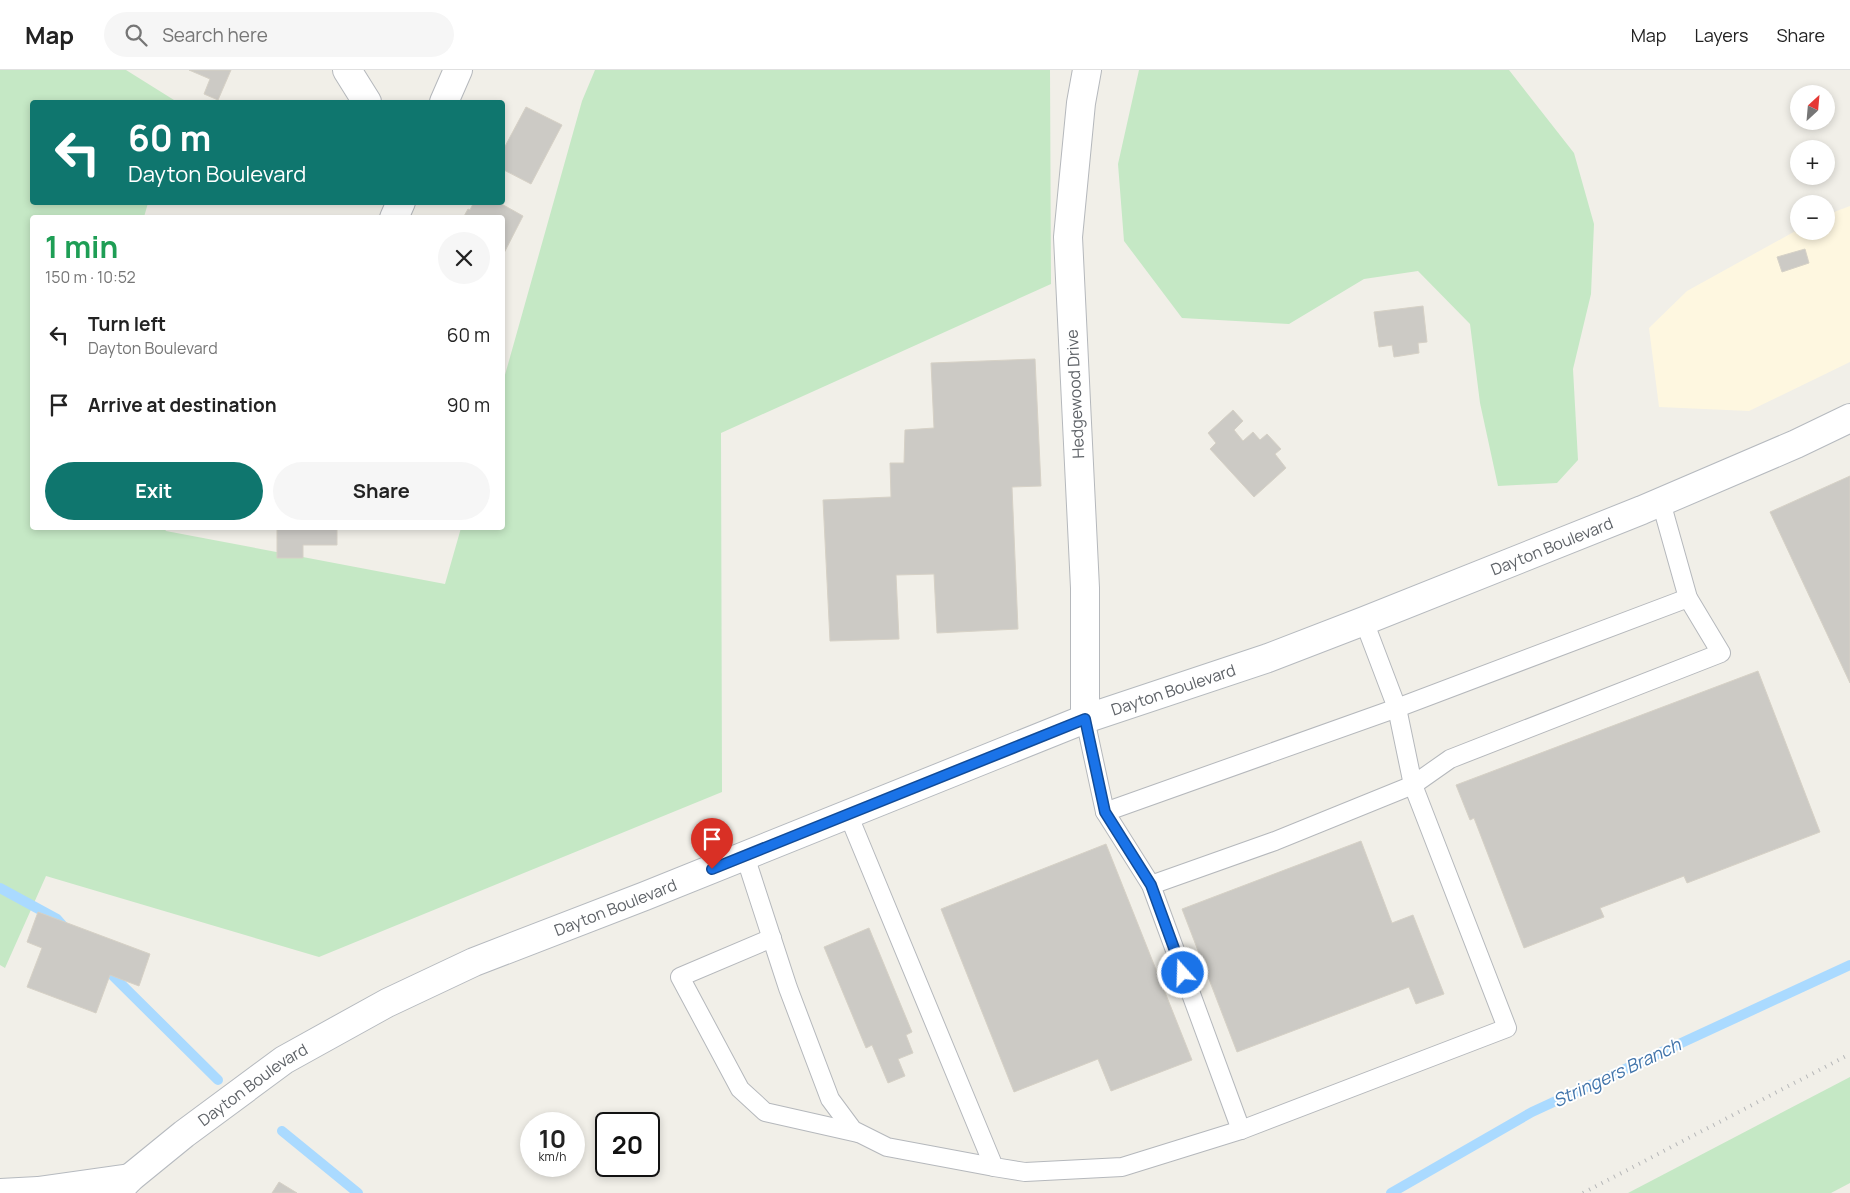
<!DOCTYPE html>
<meta charset="utf-8">
<style>
body{margin:0;font-family:Manrope,sans-serif;background:#f6f6f6;color:#222;height:100vh;display:flex;flex-direction:column;font-size:19px;white-space:nowrap}
*{box-sizing:border-box;margin:0}
p{font-size:16px;color:#767676}
.icon{flex:none;width:28px;height:28px;fill:none;stroke:currentColor;stroke-width:2;stroke-linecap:round;stroke-linejoin:round}
.map{position:relative;flex:1;overflow:hidden}
.panel{position:absolute;left:30px;top:145px;width:475px;height:315px;display:flex;flex-direction:column;background:#fff;border-radius:5px;box-shadow:0 2px 8px #0003}
.panel>*{flex:none}
.banner{position:absolute;left:30px;top:30px;width:475px;height:105px;border-radius:5px;box-shadow:0 2px 8px #0003;background:#0f766e;color:#fff;overflow:hidden}
.needle{width:32px;rotate:26deg}
.tools{position:absolute;left:1790px;top:15px;display:grid;gap:10px}
.tools a{display:grid;place-items:center;width:45px;height:45px;border-radius:50%;background:#fff;box-shadow:0 2px 8px #0003;font-size:25px}
.speed{position:absolute;left:520px;top:1042px;display:flex;gap:10px;font-size:25px;font-weight:700;text-align:center}
.speed>*{display:grid;place-content:center;width:65px;height:65px;border-radius:50%;background:#fff;box-shadow:0 2px 8px #0003;line-height:1}
.speed small{font-size:12px;font-weight:400}
.speed .limit{border:2px solid #111;border-radius:8px;background:#fff;color:#111}
.pin{position:absolute;display:grid;place-items:center;width:42px;height:42px;color:#fff;margin:-51px -21px;border-radius:50% 50% 50% 0;rotate:-45deg;box-shadow:0 0 5px #0007}
.pin .icon{rotate:45deg}
.me{position:absolute;width:55px;margin:-28px;rotate:340deg;stroke-linejoin:round;filter:drop-shadow(0 0 4px #0008)}
.turn{display:flex;align-items:center;gap:18px;height:105px;padding:0 15px;font-size:22px}
.turn .icon{width:65px;height:65px;stroke-width:2.5}
.turn b{display:block;font-size:35px;line-height:42px}
.round{display:grid;place-items:center;flex:none;width:52px;height:52px;border-radius:26px;background:#f6f6f6}
.overview{display:flex;align-items:center;justify-content:space-between;height:85px;padding:0 15px}
h1{font-size:30px;font-weight:700;line-height:38px;color:#1e9e55}
.action{display:flex;gap:10px;margin-top:auto;padding:10px 15px}
.action a{flex:1;height:58px;border-radius:30px;background:#0f766e;color:#fff;font-size:20px;font-weight:700;line-height:58px;text-align:center}
.action a+a{background:#f6f6f6;color:#222}
ul{padding:0;list-style:none}
li{display:flex;align-items:center;gap:15px;height:70px;padding:0 15px}
li div{flex:1}
li b{display:block;font-size:19px}
li em{font-style:normal}
header{display:flex;align-items:center;gap:30px;box-sizing:border-box;height:70px;padding:0 25px;background:#fff;border-bottom:1px solid #e0e0e0}
header strong{font-size:24px}
nav{display:flex;gap:28px;margin-inline-start:auto;font-size:18px}
.search{width:350px;height:45px;background:#f6f6f6;display:flex;align-items:center;gap:12px;box-sizing:border-box;padding:0 18px;border-radius:28px;color:#767676;font-size:19px}
.map>svg:first-child{display:block}
.commercial{fill:#fef7e0}
.green{fill:#c5e8c5}
.lines{fill:none;stroke-linecap:round;stroke-linejoin:round}
.stream{stroke:#aadaff;stroke-width:10}
.building{fill:#cccac5;stroke:#d6d1c6}
.service-casing{stroke:#b5b8bc;stroke-width:20}
.minor-casing{stroke:#b5b8bc;stroke-width:30}
.secondary-casing{stroke:#b6babf;stroke-width:30}
.service{stroke:#fff;stroke-width:18}
.minor{stroke:#fff;stroke-width:28}
.secondary{stroke:#fff;stroke-width:28}
.rail{stroke:#b6b7b8;stroke-width:4;stroke-dasharray:1 6;stroke-linecap:butt}
.route-casing{stroke:#114b97;stroke-width:12}
.route{stroke:#1a73e8;stroke-width:9}
.labels{text-anchor:middle;stroke-width:4;stroke-linejoin:round;paint-order:stroke}
.street-label{font-size:16px;fill:#5f6368;stroke:#fff}
.water-label{font-size:18px;font-style:italic;fill:#4174aa;stroke:#fff}
</style>
<header>
<strong>Map</strong>
<div class="search"><svg class="icon" aria-label="search" viewBox="0 0 24 24"><circle cx="10" cy="10" r="6"/><path d="M15 15l6 6"/></svg>Search here</div>
<nav><a>Map</a><a>Layers</a><a>Share</a></nav>
</header>
<div class="map">
<svg width="1850" height="1123" viewBox="0 0 1850 1123">
<rect width="100%" height="100%" fill="#f1efe8"/>
<polygon class="commercial" points="1850,136 1850,292 1749,341 1659,337 1649,258 1687,221 1799,159 1799,161 1826,161 1826,145"/>
<g class="green">
<polygon points="0,0 126,0 174,30 174,32 32,32 32,132 148,133 144,147 32,148 32,458 164,458 166,461 445,514 461,458 502,458 503,312 582,31 595,0 1050,0 1051,214 721,363 722,722 319,887 46,806 5,898 0,895"/>
<polygon points="1139,0 1509,0 1574,83 1594,154 1591,224 1573,299 1578,390 1557,413 1498,416 1480,333 1470,254 1418,201 1364,209 1289,254 1182,248 1124,171 1118,94"/>
<polygon points="1850,1007 1850,1113 1831,1123 1628,1123"/>
</g>
<g class="lines">
<g class="stream">
<polyline points="0,818 57,849 65,858"/>
<polyline points="105,898 218,1010"/>
<polyline points="282,1061 358,1123"/>
<polyline points="1391,1123 1532,1042 1850,895"/>
</g>
</g>
<g class="building">
<polygon points="189,0 231,0 218,30 204,24 210,9"/>
<polygon points="526,37 562,55 531,114 502,99 502,82"/>
<polygon points="474,132 498,132 523,146 502,187 502,148 463,148 468,139 470,140"/>
<polygon points="1805,179 1809,193 1782,202 1777,187"/>
<polygon points="1423,236 1427,272 1418,273 1419,283 1394,287 1392,275 1379,277 1374,242"/>
<polygon points="1035,289 1041,416 1012,417 1018,559 937,563 934,504 896,505 899,569 830,571 823,430 891,427 890,393 904,393 905,360 934,358 931,293"/>
<polygon points="1233,340 1243,351 1234,360 1243,371 1253,362 1260,370 1267,364 1281,379 1275,384 1286,398 1254,427 1210,379 1216,373 1208,363"/>
<polygon points="1850,406 1850,613 1770,442"/>
<polygon points="277,458 337,458 337,475 303,475 303,488 277,488"/>
<polygon points="1758,601 1820,762 1687,813 1684,806 1600,838 1604,847 1524,878 1474,748 1470,750 1456,715"/>
<polygon points="1361,771 1392,853 1413,845 1444,924 1416,934 1409,917 1237,982 1182,839"/>
<polygon points="1106,774 1192,990 1111,1021 1098,989 1014,1022 941,839"/>
<polygon points="38,842 150,884 139,916 110,905 96,943 27,917 42,878 27,872"/>
<polygon points="869,858 912,962 906,965 913,983 898,989 905,1006 888,1013 872,975 866,978 824,877"/>
<polygon points="279,1112 297,1123 272,1123"/>
</g>
<g class="lines">
<g class="service-casing">
<g id="service">
<polyline points="1364,551 1397,638 1413,715 1450,689 1721,583 1688,528 1661,432"/>
<polyline points="1085,649 1105,742 1151,815 1241,1060"/>
<polyline points="1105,742 1397,638 1688,528"/>
<polyline points="848,744 994,1097 1025,1102 1122,1097 1241,1060 1507,958 1413,715 1275,771 1151,815"/>
<polyline points="745,786 788,918 830,1029 853,1060 887,1077 994,1097"/>
<polyline points="772,868 680,907 740,1019 765,1042 858,1063"/>
</g>
</g>
<g class="minor-casing">
<g id="minor">
<polyline points="347,0 367,32"/>
<polyline points="444,32 458,0"/>
<polyline points="394,148 401,132"/>
<polyline points="1085,649 1085,518 1068,167 1081,33 1087,0"/>
</g>
</g>
<g class="secondary-casing">
<g id="secondary">
<polyline points="0,1123 38,1121 130,1108"/>
<path id="s1" d="M116,1123L130,1108L184,1064L284,990L387,933L474,892L645,826L1085,649L1268,588L1364,551L1642,440L1796,374L1850,348"/>
</g>
</g>
<use href="#service" class="service"/>
<use href="#minor" class="minor"/>
<use href="#secondary" class="secondary"/>
<polyline class="rail" points="1583,1123 1850,984"/>
</g>
<g class="lines">
<g class="route-casing">
<polyline id="route" points="712,799 1085,649 1105,742 1151,815 1183,903"/>
</g>
<use href="#route" class="route"/>
</g>
<g class="labels">
<g class="street-label">
<text transform="translate(1075 324) rotate(-93)" y="6">Hedgewood Drive</text>
<text dy="6" stroke="none"><textPath href="#s1" startOffset="1584">Dayton Boulevard</textPath></text>
<text dy="6" stroke="none"><textPath href="#s1" startOffset="1179">Dayton Boulevard</textPath></text>
<text dy="6" stroke="none"><textPath href="#s1" startOffset="580">Dayton Boulevard</textPath></text>
<text dy="6" stroke="none"><textPath href="#s1" startOffset="175">Dayton Boulevard</textPath></text>
</g>
<g class="water-label">
<text transform="translate(1617 1003) rotate(-25)" y="6">Stringers Branch</text>
</g>
</g>
</svg>
<div class="tools">
<a><svg class="needle" viewBox="-14 -14 28 28"><path d="M0-13l5 13h-10z" fill="#e53935"/><path d="M0 13l5-13h-10z" fill="#767676"/></svg></a>
<a>+</a>
<a>−</a>
</div>
<div class="speed"><div>10<small>km/h</small></div><div class="limit">20</div></div>
<div class="pin" style="left:712px;top:799px;background:#d93025"><svg class="icon" aria-label="arrive" viewBox="0 0 24 24"><path d="M6 21V4h12l-3 4 3 4H6"/></svg></div>
<svg class="me" style="left:1183px;top:903px" viewBox="-20 -20 40 40"><circle r="17" fill="#1a73e8" stroke="#fff" stroke-width="3"/><path d="M0-11L8 9 0 5-8 9z" fill="#fff"/></svg>
<div class="banner">
<div class="turn"><svg class="icon" aria-label="left" viewBox="0 0 24 24"><path d="M17 20v-9H6M10 6l-5 5 5 5"/></svg><div><b>60 m</b>Dayton Boulevard</div></div>
</div>
<section class="panel">
<div class="overview"><div><h1>1 min</h1><p>150 m · 10:52</p></div><a class="round"><svg class="icon" aria-label="close" viewBox="0 0 24 24"><path d="M6 6l12 12M18 6L6 18"/></svg></a></div>
<ul>
<li><svg class="icon" aria-label="left" viewBox="0 0 24 24"><path d="M17 20v-9H6M10 6l-5 5 5 5"/></svg><div><b>Turn left</b><p>Dayton Boulevard</p></div><em>60 m</em></li>
<li><svg class="icon" aria-label="arrive" viewBox="0 0 24 24"><path d="M6 21V4h12l-3 4 3 4H6"/></svg><div><b>Arrive at destination</b></div><em>90 m</em></li>
</ul>
<div class="action"><a>Exit</a><a>Share</a></div>
</section>
</div>
